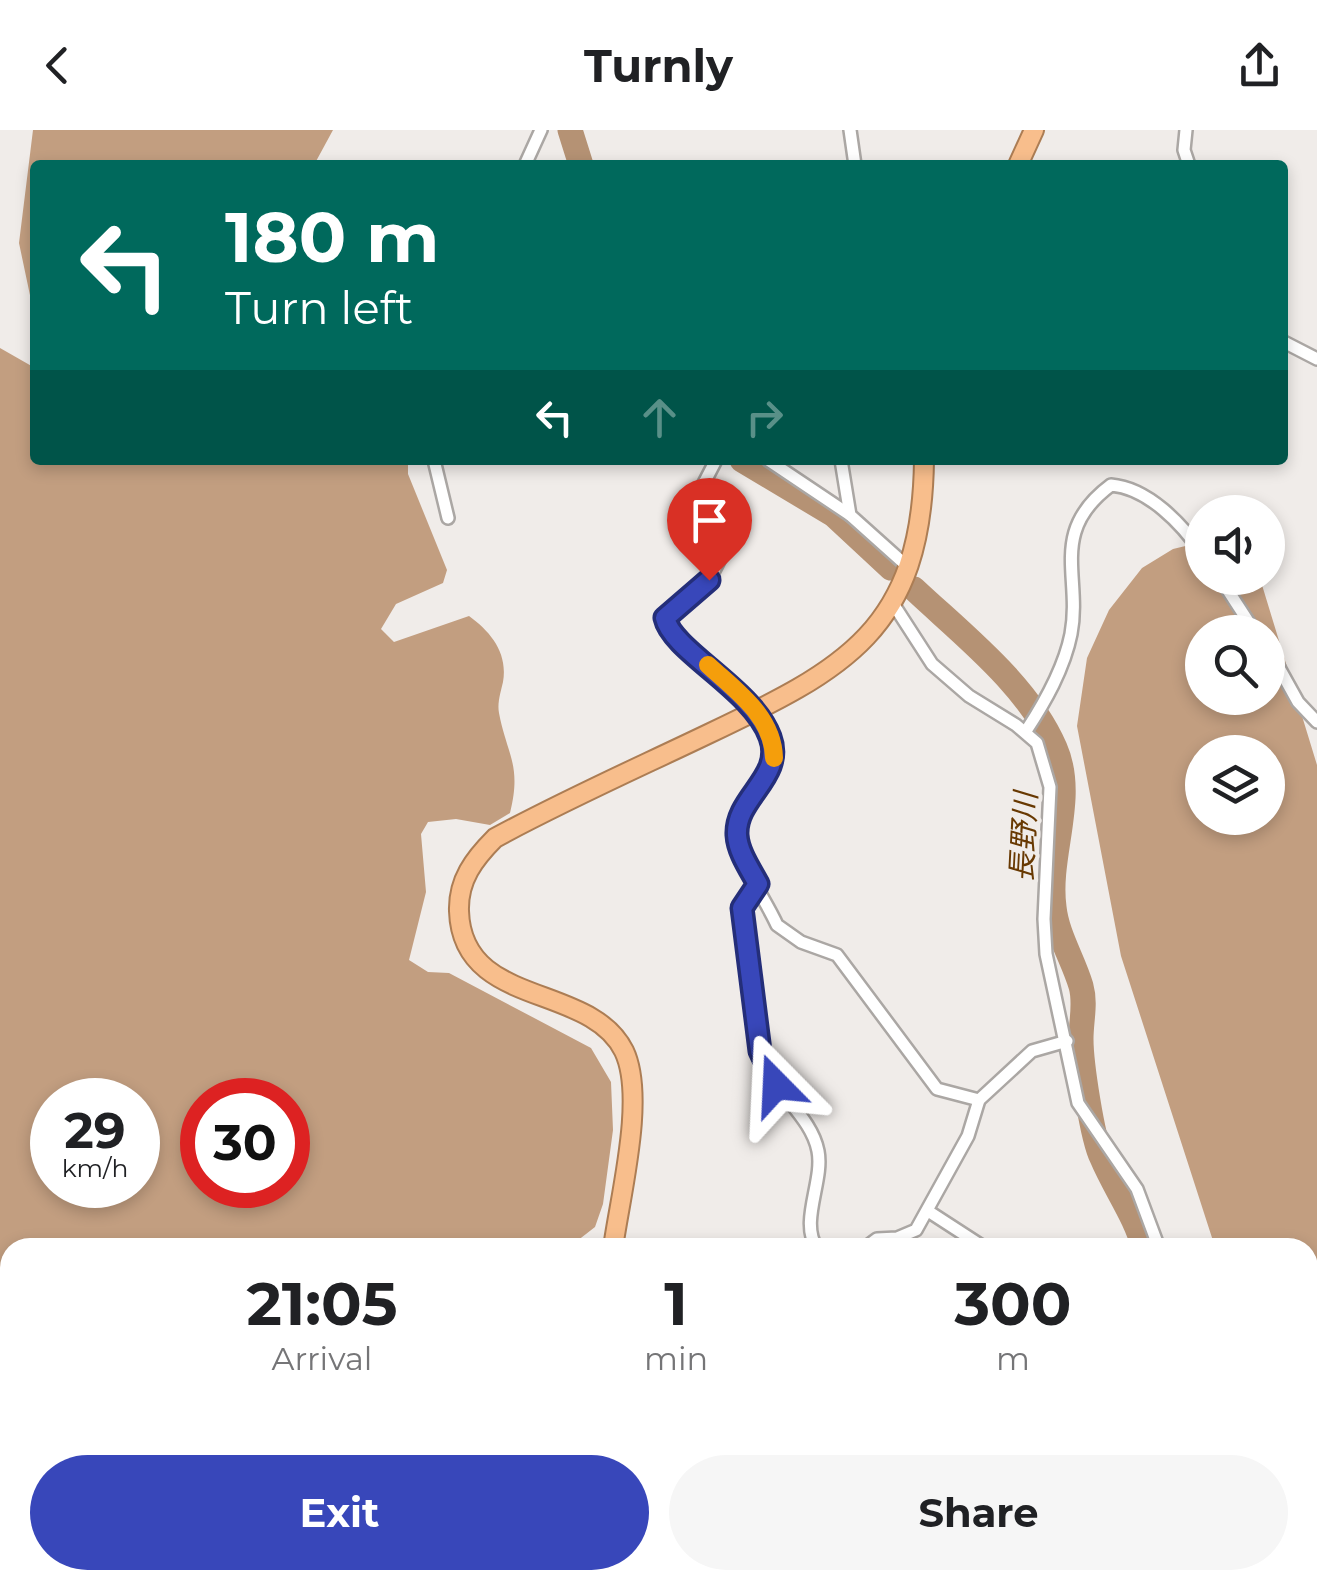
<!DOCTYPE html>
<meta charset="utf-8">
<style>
body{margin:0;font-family:Montserrat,"Noto Sans JP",sans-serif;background:#f6f6f6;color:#202124;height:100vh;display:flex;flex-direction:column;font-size:38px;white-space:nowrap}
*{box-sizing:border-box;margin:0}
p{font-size:32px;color:#757577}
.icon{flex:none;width:55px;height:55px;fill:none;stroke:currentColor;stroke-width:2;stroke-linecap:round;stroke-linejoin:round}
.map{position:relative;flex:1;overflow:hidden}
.panel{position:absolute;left:0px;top:1108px;width:1318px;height:352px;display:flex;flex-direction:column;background:#fff;border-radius:30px 30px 0 0;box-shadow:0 5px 15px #0003}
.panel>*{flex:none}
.banner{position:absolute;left:30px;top:30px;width:1258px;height:305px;border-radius:10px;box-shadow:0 5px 15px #0003;background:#00695c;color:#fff;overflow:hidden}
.controls{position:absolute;left:1185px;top:365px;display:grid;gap:20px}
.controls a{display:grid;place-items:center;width:100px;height:100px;border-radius:50%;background:#fff;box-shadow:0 5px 15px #0003;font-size:50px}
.speed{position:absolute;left:30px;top:948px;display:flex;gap:20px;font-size:50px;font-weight:700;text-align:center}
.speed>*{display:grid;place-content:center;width:130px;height:130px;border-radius:50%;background:#fff;box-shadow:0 5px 15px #0003;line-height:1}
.speed small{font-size:25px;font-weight:400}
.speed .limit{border:15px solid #d22;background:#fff;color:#111}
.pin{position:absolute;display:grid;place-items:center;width:85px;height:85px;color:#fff;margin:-102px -42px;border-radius:50% 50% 50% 0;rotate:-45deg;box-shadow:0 0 10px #0007}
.pin .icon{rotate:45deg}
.me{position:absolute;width:110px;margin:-55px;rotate:339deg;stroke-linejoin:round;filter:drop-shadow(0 0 8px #0008)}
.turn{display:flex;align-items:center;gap:35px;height:210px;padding:0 30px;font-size:45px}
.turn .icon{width:130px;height:130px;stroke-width:2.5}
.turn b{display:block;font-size:70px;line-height:85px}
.lanes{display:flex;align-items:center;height:95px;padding:0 30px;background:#0003;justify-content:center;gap:50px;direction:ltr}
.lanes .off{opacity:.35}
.eta{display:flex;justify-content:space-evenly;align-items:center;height:170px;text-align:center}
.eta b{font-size:60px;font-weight:700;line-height:70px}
.primary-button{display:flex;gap:20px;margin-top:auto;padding:20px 30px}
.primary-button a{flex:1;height:115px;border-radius:60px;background:#3847ba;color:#fff;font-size:40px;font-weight:700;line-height:115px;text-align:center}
.primary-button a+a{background:#f6f6f6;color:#202124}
header{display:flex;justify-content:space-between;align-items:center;height:130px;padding:0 30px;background:#fff;font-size:45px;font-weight:700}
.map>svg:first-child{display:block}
.forest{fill:#c29e80;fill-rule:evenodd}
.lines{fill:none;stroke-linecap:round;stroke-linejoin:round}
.stream{stroke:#b59274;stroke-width:4}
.river{stroke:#b59274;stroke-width:25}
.minor-casing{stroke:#aba7a4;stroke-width:16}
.trunk-casing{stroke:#ac7d54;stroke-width:22}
.path{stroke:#a09d9b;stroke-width:2.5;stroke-dasharray:10 5;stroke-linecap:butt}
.minor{stroke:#fff;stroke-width:11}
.trunk{stroke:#f8be8c;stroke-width:18}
.route-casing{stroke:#242e79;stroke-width:25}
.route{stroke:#3847ba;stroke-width:18}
.slow{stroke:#f59e0b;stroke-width:18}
.labels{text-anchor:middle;stroke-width:8;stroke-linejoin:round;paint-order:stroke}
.water-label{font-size:30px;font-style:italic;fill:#683902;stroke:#f0ece9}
</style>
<header><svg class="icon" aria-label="back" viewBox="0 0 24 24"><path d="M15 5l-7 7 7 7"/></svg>Turnly<svg class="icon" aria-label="share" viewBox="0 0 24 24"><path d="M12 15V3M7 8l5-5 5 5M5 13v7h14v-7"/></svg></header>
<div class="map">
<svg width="1317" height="1459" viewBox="0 0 1317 1459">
<rect width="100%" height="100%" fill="#f0ece9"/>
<g class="forest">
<polygon points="33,0 333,0 314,35 35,35 35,189 19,113"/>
<path d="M0,218L35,238V330H408V344L447,440L443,453L396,474L381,499L394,512L469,486C491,502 508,523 503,552C501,561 497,573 499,583C507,625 522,635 510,683L490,695L456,689L428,692L421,704L426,762L409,830L428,842L449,843L591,918L611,952L613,1000L603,1074L595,1097L568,1118H10V1450H411L399,1459H0ZM52,970H138V1055H52ZM202,970H288V1055H202Z"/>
<path d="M1202,412V448H1258L1262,455L1317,635V1434L1308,1404V1118L1215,1117L1121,826L1077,596L1087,528L1109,480L1142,438L1173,419ZM1202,502H1268V568H1202ZM1202,622H1268V688H1202Z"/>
<polygon points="603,1450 833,1450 835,1459 608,1459"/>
</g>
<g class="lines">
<g class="stream">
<polyline points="1308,1421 1317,1452"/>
<polyline points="1185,1459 1187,1450"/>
</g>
<g class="river">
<polyline points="570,0 581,35"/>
<polyline points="742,330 834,385 891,438"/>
<path d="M914,459C963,505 1028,555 1055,618C1077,668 1047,725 1054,777C1057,805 1073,829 1081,856C1086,874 1081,890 1081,909C1081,932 1092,1008 1102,1028C1115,1059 1135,1085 1144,1118"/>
</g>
<g class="minor-casing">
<g id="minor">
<polyline points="850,0 855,35"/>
<polyline points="1186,0 1184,20 1189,35"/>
<polyline points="525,35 541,0"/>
<polyline points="1282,211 1317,229"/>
<polyline points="434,330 448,388"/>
<path d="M716,330L702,357L723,410V423L709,450L665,488C672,521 752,559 770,607C785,647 735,666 737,704C738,733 765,768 777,795L801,812L837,825L937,959L979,970"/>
<polyline points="768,330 850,385"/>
<polyline points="841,330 850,385 908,437"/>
<polyline points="1220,448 1255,502"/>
<polyline points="892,472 932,534 969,566 1016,595 1037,613 1050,657 1044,789 1046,824 1078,973 1137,1059 1159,1118"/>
<polyline points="1268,518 1298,572 1317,592"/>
<path d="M1026,601C1045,572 1064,539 1071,504C1082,446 1048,402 1111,355C1148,358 1182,394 1202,423"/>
<path d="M758,754L742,778C747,821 748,900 766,937C779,966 812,989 818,1021C824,1051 799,1092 817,1118"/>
<polyline points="928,1081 985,1118"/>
<polyline points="865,1118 877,1109 897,1108 916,1100 968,1006 979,970 1032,921 1067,911"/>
<polyline points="857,1450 859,1459"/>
<polyline points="1129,1450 1142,1459"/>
<polyline points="1076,1459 1083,1450"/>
<polyline points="1237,1459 1237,1450"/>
</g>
</g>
<g class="trunk-casing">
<g id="trunk">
<polyline points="1018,35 1034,0"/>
<path d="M613,1118C620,1066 646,967 624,921C590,852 462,879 459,781C458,750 474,729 495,708C563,671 635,639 706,605C845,539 922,500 924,330"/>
<polyline points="581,1450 587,1459"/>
</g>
</g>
<polyline class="path" points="553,1459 561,1450"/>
<use href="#minor" class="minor"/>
<use href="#trunk" class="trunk"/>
</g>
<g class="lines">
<g class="route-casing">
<path id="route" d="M709,450L665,488C672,521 753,559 770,607C785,647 735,667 737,705C738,722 750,739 758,754L742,778L760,921L776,955"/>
</g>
<use href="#route" class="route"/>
<path class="slow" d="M708,535C736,561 773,586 774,628"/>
</g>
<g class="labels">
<g class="water-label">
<text transform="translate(1024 707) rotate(-87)" y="10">長野川</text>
</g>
</g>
</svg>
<div class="controls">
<a><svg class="icon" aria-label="sound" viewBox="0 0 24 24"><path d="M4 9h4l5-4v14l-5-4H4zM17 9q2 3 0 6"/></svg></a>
<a><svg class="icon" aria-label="search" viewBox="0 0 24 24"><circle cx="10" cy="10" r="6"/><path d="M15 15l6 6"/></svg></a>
<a><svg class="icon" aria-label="layers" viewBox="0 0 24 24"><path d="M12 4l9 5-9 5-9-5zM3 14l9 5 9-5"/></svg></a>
</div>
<div class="speed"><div>29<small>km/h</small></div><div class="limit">30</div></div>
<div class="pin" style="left:709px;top:450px;background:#d93025"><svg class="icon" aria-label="arrive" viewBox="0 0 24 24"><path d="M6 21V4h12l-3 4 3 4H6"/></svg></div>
<svg class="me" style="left:776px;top:955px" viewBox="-20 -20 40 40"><path d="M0-17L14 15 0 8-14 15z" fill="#3847ba" stroke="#fff" stroke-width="4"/></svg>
<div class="banner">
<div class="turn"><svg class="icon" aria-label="left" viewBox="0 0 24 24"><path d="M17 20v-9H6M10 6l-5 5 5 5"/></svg><div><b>180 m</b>Turn left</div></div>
<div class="lanes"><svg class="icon" aria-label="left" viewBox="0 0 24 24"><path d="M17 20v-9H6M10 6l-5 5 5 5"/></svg><svg class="icon off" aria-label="ahead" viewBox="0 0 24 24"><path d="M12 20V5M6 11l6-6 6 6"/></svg><svg class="icon off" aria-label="right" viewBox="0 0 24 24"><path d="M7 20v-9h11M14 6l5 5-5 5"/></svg></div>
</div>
<section class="panel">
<div class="eta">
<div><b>21:05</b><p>Arrival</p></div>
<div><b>1</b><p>min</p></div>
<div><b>300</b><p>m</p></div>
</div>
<div class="primary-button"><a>Exit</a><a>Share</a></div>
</section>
</div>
